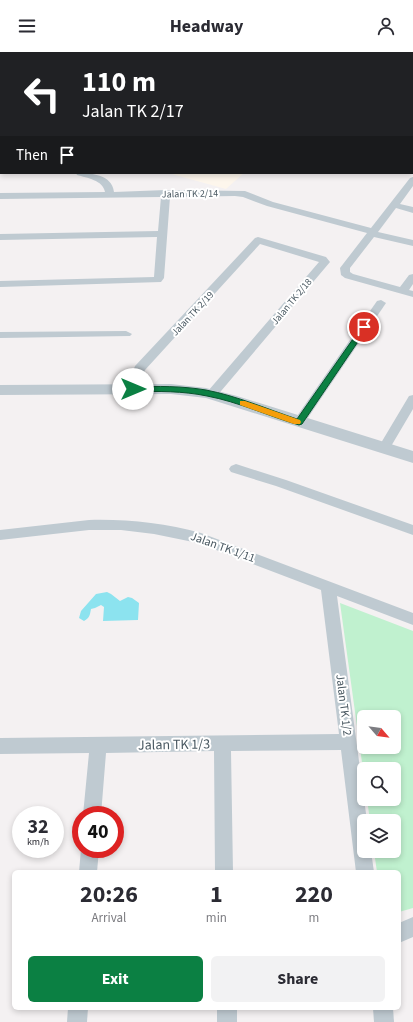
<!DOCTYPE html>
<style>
body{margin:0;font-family:"Source Sans 3",sans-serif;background:#f2f2f3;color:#2b2b33;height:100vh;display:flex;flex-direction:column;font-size:15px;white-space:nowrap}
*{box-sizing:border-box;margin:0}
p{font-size:13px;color:#7c7c81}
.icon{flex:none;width:22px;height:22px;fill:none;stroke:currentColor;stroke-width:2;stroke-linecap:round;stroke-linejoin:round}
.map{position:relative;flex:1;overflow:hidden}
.drawer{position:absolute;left:12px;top:818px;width:389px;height:140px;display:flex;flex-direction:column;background:#fff;border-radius:6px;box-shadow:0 2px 6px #0003}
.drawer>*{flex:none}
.banner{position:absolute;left:0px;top:0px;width:413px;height:122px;box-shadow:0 2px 6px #0003;background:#202124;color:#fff;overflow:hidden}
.needle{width:26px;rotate:118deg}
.buttons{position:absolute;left:357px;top:658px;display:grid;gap:8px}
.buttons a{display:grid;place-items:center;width:44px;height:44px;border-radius:6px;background:#fff;box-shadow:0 2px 6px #0003;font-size:20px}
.speed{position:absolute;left:12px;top:754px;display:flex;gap:8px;font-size:20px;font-weight:700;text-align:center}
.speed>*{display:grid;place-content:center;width:52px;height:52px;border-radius:50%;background:#fff;box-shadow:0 2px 6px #0003;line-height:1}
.speed small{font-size:10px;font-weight:400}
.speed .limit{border:6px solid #d22;background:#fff;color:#111}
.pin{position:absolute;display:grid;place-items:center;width:34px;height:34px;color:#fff;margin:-17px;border:2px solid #fff;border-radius:50%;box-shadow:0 1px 4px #0007}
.me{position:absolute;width:44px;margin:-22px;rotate:90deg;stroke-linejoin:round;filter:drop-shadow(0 0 3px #0008)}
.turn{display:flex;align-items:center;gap:14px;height:84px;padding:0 16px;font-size:18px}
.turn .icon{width:52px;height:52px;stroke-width:2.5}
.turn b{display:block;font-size:28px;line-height:34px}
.then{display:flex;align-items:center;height:38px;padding:0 16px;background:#0003;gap:8px;font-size:15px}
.eta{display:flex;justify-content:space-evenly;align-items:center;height:68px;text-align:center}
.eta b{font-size:24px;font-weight:700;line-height:28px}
.button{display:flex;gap:8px;margin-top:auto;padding:8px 16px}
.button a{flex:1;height:46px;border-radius:6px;background:#0b8043;color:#fff;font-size:16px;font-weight:700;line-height:46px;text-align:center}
.button a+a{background:#f2f2f3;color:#2b2b33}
header{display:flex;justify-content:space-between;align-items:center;height:52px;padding:0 16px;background:#fff;font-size:18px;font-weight:700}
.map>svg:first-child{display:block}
.commercial{fill:#fdf6ec}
.green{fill:#c0f1cf;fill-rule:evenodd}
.water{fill:#8ce3ef}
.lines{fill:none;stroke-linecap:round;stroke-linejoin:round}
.minor{fill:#bfcad1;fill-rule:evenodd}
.tertiary{fill:#bfcad1;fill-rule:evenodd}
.secondary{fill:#bdcad3;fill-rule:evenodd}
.wall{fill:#acb0b4}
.building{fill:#c8cdd1;stroke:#8c9092}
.route{fill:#0b8043;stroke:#07532c}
.slow{fill:#f59e0b}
.labels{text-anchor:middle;stroke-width:4;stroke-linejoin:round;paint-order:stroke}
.far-street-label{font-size:10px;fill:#485760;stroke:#fff}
.street-label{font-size:12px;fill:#485760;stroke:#fff}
.near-street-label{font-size:14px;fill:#485760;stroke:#fff}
</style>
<header><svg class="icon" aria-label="menu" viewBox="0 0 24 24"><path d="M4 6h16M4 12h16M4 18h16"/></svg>Headway<svg class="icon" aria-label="person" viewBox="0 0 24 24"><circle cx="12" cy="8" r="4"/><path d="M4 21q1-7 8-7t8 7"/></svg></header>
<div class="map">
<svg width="413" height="970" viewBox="0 0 413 970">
<rect width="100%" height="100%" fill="#f4f1f2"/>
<polygon class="commercial" points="168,121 244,121 226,137"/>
<path class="green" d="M340,551L413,579V856L399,860V820H377L374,799H394V769H370L367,747H394V717H364V725ZM364,665H394V695H364Z"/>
<path class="water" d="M107,540L111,542L120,549L128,545L132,546L139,551L138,568L103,569L104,555L101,553L95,556L91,557C90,562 90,566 84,569L79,566L81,559L96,542Z"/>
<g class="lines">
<g class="minor">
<polygon points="29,0 38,0 28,1"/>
<polygon points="374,0 396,0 397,1 373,1"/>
<rect x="412" y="9" width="1" height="4"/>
<rect x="0" y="95" width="1" height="6"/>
<path d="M76,121C90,121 112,122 114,140L166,138L245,139L273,150L371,176L410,126L413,125V134L400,152L413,155V161L396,156L378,180L413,188V194L374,185L350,216V220L353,222L400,235L409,223L413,222V232L409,238L413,239V245L345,226L341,223L340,216L367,181L267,154L243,145L235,144L170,145L164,226L161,230L0,235V229L154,225L157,185L0,188V182L158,179L161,145L0,147V141L105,140C103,128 87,126 77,123Z"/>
<polygon points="258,185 326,205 330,210 216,345 208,345 206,342 208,339 319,210 260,192 145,318 137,340 129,340 127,337 135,314 255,186"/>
<polygon points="381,248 386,251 303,373 299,374 295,373 293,370 295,367 377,249"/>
<polygon points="126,279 132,282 130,284 0,286 0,280"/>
<polygon points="413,343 413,357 390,396 389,399 384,400 379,399 378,396 409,344"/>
<polygon points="236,412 286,428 413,473 413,483 276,434 231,420 229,417 231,414"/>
<path d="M89,468C127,467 164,471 201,481L413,561V573L337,544L367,769H364V799H371L374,820H356L341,698L231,699L233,820H215L214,699L106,701L101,763H83L89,701L0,702V686L339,682L321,538L198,491L154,482L121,478H89L0,488V478Z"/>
<polygon points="81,797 99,797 97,820 79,820"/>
<polygon points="413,865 413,885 399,891 399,871"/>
<polygon points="68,956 88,956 87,970 67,970"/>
<rect x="217" y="956" width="20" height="14"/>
<polygon points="373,956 393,956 394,970 374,970"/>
</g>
<polygon class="tertiary" points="171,332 206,336 237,344 413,399 413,411 206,346 171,342 0,343 0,333"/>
<g class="secondary">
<polygon points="0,0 5,0 6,1 1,1 0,4"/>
<polygon points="15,0 29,0 30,1 16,1"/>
<rect x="412" y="88" width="1" height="8"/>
</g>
</g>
<g class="wall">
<rect x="0" y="13" width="1" height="20"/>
<polygon points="0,38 1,39 1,67 0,66"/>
</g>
<g class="building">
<polygon points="0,13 1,13 1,19 0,18"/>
<polygon points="0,38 1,39 1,51 0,51"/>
</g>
<path class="route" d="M364,273L368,275L302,372L299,373C268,364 239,350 207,344C183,339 158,339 133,340L129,337L133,335C158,334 182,334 206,338C237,344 267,357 297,367L362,274Z"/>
<polygon class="slow" points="240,349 245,349 300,368 301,370 300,372 294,372 240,353"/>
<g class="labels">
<g class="far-street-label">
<text transform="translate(190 141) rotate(-1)" y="4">Jalan TK 2/14</text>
<text transform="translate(291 249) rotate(-50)" y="4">Jalan TK 2/18</text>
<text transform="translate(192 261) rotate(-47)" y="4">Jalan TK 2/19</text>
</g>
<g class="street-label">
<text transform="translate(223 495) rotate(20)" y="4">Jalan TK 1/11</text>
<text transform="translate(344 653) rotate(83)" y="4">Jalan TK 1/2</text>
</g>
<g class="near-street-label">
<text transform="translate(174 692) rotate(-1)" y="5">Jalan TK 1/3</text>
</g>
</g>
</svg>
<div class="buttons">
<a><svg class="needle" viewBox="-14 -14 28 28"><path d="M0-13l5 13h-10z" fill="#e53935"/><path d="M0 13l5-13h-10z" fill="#7c7c81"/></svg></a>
<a><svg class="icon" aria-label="search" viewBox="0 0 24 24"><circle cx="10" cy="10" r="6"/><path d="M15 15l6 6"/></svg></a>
<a><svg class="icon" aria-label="layers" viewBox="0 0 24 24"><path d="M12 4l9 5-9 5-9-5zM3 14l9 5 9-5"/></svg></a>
</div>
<div class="speed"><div>32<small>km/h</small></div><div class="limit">40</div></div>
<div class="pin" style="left:364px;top:275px;background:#d93025"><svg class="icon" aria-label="arrive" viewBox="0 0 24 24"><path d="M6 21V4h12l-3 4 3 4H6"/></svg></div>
<svg class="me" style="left:133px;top:337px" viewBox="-20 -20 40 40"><circle r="19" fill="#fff"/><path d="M0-13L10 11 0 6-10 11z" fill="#0b8043"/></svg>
<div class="banner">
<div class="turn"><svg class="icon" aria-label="left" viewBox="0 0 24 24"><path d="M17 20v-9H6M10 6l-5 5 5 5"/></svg><div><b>110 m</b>Jalan TK 2/17</div></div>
<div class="then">Then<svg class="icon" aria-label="arrive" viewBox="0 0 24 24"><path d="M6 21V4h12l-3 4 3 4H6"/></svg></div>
</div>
<section class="drawer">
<div class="eta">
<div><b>20:26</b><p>Arrival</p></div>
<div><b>1</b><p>min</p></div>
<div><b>220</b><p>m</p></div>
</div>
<div class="button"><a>Exit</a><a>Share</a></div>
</section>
</div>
